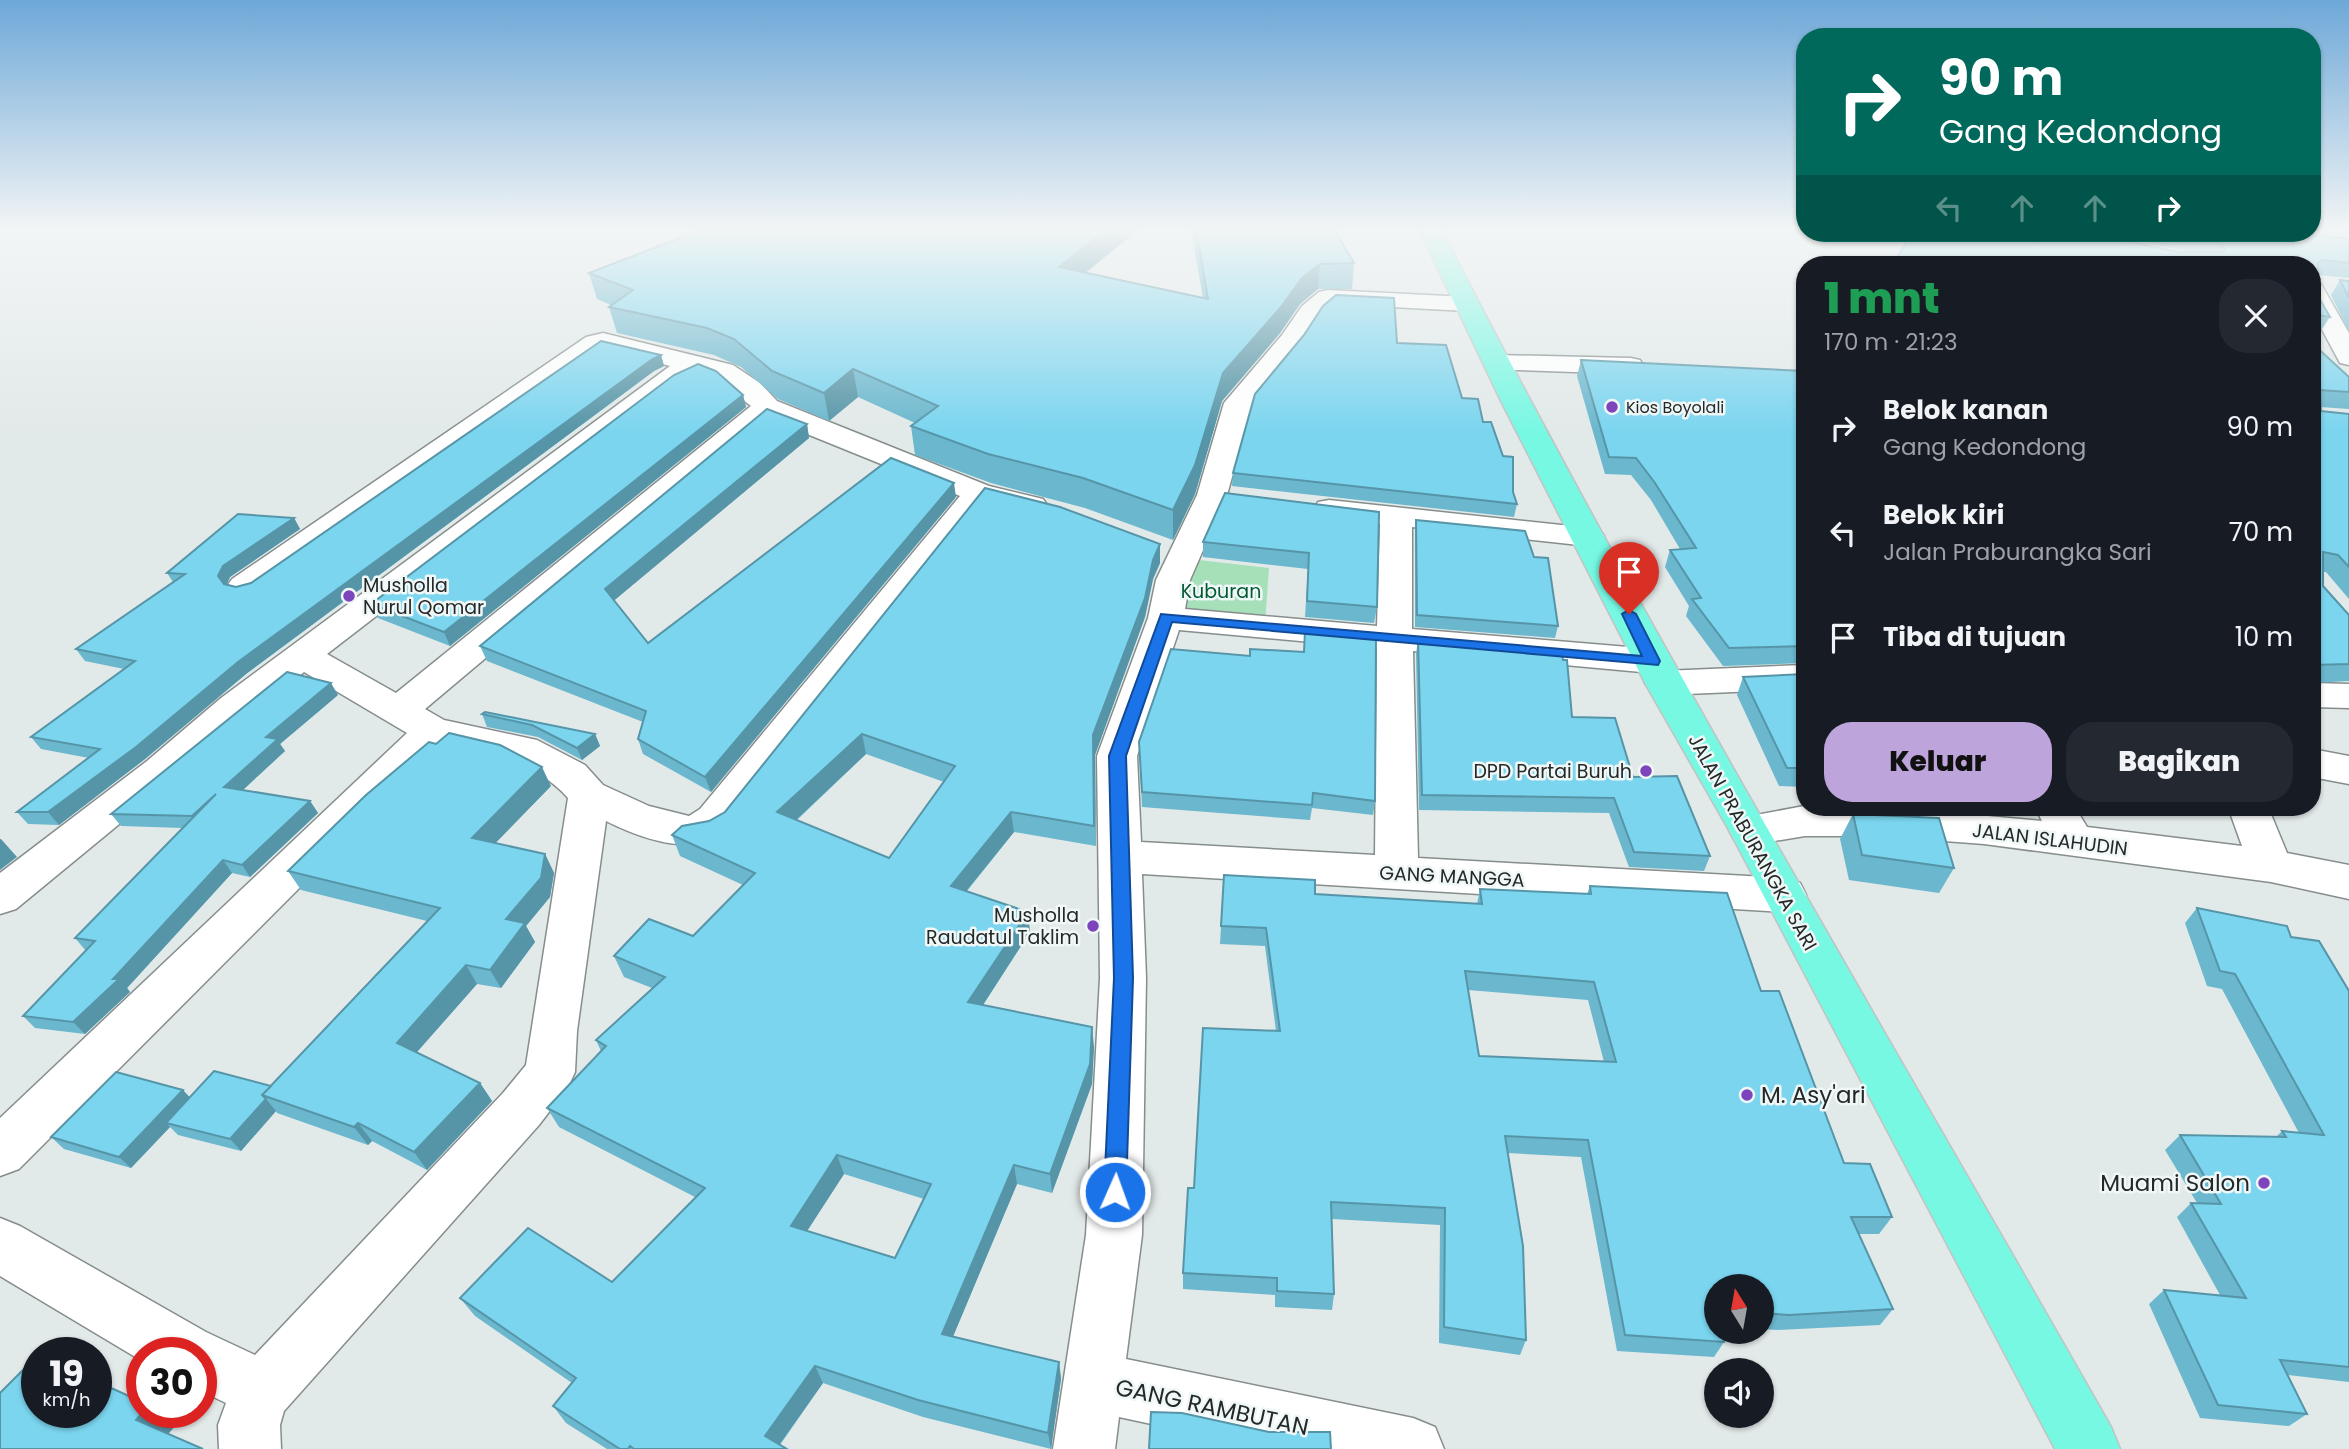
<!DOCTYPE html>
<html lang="id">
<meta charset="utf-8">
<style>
body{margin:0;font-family:Poppins,sans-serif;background:#242831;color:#f1f3f6;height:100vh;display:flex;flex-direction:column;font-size:26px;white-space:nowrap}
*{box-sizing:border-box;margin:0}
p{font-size:23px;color:#9ea1a6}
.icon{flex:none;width:38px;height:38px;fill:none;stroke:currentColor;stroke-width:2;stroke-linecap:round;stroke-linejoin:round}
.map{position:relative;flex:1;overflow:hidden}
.details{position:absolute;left:1796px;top:256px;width:525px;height:560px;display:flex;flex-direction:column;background:#171b24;border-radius:28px;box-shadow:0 2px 5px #0004}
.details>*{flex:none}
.banner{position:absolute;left:1796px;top:28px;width:525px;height:214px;border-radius:28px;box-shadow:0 2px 5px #0004;background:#00695c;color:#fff;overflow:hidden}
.needle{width:46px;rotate:349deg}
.controls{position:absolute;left:1704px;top:1274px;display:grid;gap:14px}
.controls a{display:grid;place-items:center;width:70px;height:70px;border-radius:50%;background:#171b24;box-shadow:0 2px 5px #0004;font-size:35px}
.speed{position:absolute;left:21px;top:1337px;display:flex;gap:14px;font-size:35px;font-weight:700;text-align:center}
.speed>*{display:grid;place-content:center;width:91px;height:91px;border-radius:50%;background:#171b24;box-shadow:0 2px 5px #0004;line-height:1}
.speed small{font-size:18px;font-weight:400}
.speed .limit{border:10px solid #d22;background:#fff;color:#111}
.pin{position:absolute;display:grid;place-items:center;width:60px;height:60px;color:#fff;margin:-72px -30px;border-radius:50% 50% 50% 0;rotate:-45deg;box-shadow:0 0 7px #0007}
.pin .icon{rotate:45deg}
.me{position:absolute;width:77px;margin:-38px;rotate:2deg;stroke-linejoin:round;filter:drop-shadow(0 0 5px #0008)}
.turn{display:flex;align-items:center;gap:24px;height:147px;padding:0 28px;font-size:32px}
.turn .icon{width:91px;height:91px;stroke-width:2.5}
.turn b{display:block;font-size:49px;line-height:60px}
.lanes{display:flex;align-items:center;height:66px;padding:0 28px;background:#0003;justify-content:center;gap:35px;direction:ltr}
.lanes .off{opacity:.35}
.round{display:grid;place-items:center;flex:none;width:74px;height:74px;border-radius:28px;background:#242831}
.summary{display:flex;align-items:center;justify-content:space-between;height:119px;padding:0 28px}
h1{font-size:42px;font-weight:800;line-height:52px;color:#1e9e55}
.primary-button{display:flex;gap:14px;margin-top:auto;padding:14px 28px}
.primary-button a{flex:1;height:80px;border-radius:28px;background:#bda5dc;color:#111;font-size:28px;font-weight:800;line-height:80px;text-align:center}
.primary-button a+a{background:#242831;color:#f1f3f6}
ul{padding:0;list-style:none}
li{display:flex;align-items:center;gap:21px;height:105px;padding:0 28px}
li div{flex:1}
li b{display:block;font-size:26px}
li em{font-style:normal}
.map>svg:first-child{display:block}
.green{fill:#a5e0b9}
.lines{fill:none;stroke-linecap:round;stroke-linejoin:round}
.minor-casing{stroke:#868d8d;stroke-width:3}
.major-casing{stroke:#c2c3c3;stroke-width:3}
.minor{fill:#fff;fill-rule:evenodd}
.major{fill:#77f8e3;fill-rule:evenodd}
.wall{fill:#6ab7ce;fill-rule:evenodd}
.shaded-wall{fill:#5695a7}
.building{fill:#7bd5ef;stroke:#5695a7;stroke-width:2;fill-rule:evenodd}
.route{fill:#1a73e8;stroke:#114b97;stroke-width:2}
.poi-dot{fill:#7d45bc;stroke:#eff7f7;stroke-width:2.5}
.labels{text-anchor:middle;stroke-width:5;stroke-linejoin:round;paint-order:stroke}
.far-poi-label{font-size:16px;fill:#252828;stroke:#eff7f7;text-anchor:start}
.poi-label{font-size:19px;fill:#252828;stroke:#eff7f7;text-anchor:end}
.park-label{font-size:19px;fill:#025a33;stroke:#eff7f7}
.street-label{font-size:19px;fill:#252828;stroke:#eff7f7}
.near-poi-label{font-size:23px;fill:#252828;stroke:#eff7f7;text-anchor:start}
.near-street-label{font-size:23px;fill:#252828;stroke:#eff7f7}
</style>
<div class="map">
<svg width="2349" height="1449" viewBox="0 0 2349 1449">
<rect width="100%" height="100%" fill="#e2e9e9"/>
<polygon class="green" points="1190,559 1269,568 1265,623 1173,615"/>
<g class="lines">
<g class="minor-casing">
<g id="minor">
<polygon points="2312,282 2321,284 2349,333 2349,365 2340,363 2312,311"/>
<path d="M1328,290L1467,297L1476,299L1479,304L1476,309L1467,311L1334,304L1320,316L1301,345L1252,405L1227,495L1190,580L1185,609L1377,626L1380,524L1318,516L1313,509L1318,502L1329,500L1599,529L1604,536L1599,543L1588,546L1412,527V629L1652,649L1665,653L1670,661L1665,669L1652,673L1413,651L1418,858L1784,878L1800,883L1806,895L1800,907L1784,912L1142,874L1146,978L1142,1235L1126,1359L1413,1418L1435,1427L1444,1449H1267L1119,1417L1115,1449H1053L1086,1235L1100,978L1097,756L1148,618L1156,580L1197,495L1224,403L1282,335L1302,306L1319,292ZM1179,630L1377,648L1375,855L1141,842L1137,756Z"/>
<path d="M603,333L733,365L760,383L777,401L989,486L1043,499L1048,506L1043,513L1032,515L986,504L730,831C694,858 642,839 606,821L577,1031L575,1072L568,1087L539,1125L284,1411L280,1425L281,1449H219L218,1425L226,1403L201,1391V1353H142V1361L0,1276V1218L20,1226L206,1332L255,1355L503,1093L526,1065L568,798C536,761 486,755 441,746L19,1169L0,1176V1118L407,733L304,672L16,909L0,914V873L147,761L221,698L670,366L604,349L256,593L244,596L232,593L227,586L232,579L586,337ZM696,374L713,377L751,406L396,693L327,654L676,385ZM770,419L960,496L700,809L689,816L649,806L603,785L585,765L537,740L444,720L425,709Z"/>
<polygon points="1497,355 1631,358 1640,360 1644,366 1640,372 1631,374 1488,369 1484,363 1488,357"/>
<polygon points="1804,665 1804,689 1664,695 1651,691 1645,683 1651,675 1664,671"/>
<polygon points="2312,683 2349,684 2349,708 2312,707"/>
<polygon points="2312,749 2349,756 2349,784 2312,777"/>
<polygon points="1804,806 1889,807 2042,821 2035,807 2075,807 2087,827 2242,846 2228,807 2268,807 2287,853 2349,865 2349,899 2271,882 1984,844 1878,836 1805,836 1750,845 1735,841 1729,830 1735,819"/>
</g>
</g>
<g class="major-casing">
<path id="major" d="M1419,229H1441C1649,637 1885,1029 2111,1427L2120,1449H2055L1729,830L1645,683L1502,403Z"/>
</g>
<use href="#minor" class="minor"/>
<use href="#major" class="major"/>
</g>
<g class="wall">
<polygon points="1139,229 1085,272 1203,298 1191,229 1334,229 1354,263 1352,289 1318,289 1300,304 1280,333 1222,401 1195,494 1173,540 1085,508 991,483 915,455 911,426 915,423 858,397 829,421 778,399 741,367 714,355 617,333 609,307 611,305 597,299 589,273"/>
<polygon points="1872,233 2086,233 2179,252 2190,252 2100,233 2302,233 2349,239 2349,278 2318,275 2318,296 2330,317 2320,332 2312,330 2312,264 1906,243"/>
<polygon points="2340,280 2349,281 2349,332 2331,295"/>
<polygon points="2312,343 2349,392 2349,409 2320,407 2321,411 2349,414 2349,599 2326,572 2323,572 2323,586 2349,615 2349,681 2312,683"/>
<polygon points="661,355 664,366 654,371 246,674 145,759 59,825 28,824 17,812 89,758 41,749 31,737 124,669 85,661 76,649 173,582 167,573 294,518 300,529 230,577 227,584 236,587 251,583"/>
<polygon points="1581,360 1804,371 1804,663 1723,666 1686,616 1689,606 1665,567 1670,550 1680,549 1651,500 1631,475 1605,474 1577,376"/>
<polygon points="743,395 746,407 450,646 378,618 371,604"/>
<polygon points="1462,398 1483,422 1517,504 1514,517 1232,486 1233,473"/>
<polygon points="807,424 809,438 614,600 648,643 956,497 711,792 643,754 638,739 643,722 487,661 480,646"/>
<polygon points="1379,512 1377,607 1374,623 1305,617 1308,569 1203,557 1203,542"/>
<polygon points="1416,520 1534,557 1558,626 1555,638 1415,627 1415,532"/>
<path d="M1160,544V563L1153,579L1145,617L1095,755L1096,846L1014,832L967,891L1030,932L983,1005L1094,1047L1092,1084L1052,1193L1017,1184L953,1336L1059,1362L1061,1379L1051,1449L923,1417L823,1383L780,1445L787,1449H607L566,1423L553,1406L572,1383L475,1316L460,1298L612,1282L695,1197L559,1127L547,1108L601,1051L596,1040L652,988L624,977L614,956L693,936L743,885L680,856L672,835L709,821L725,812ZM866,754L944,782L889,858L797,820ZM844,1174L924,1199L895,1258L807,1231Z"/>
<polygon points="1418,639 1572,717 1710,856 1704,871 1629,867 1609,813 1419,810 1416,654"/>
<polygon points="1804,674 1804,787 1779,786 1737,695 1743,677"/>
<polygon points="338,695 280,744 285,751 243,790 310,801 318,813 250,877 232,873 127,988 130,992 85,1034 35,1028 23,1016 86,951 75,938 183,828 121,826 111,814"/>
<polygon points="482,714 595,734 600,746 582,760 538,737 487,727"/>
<polygon points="1139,742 1375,801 1373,815 1312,808 1310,820 1142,807"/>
<polygon points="551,786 495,843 545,854 554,873 550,897 526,926 535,942 501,988 477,984 417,1052 480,1083 492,1101 427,1170 372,1141 368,1145 277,1113 276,1111 241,1151 178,1135 170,1127 131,1168 64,1149 51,1137 183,1090 190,1098 271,1086 427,921 301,890 288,871"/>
<polygon points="1853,814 1954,868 1939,893 1849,880 1840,839"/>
<path d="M1224,875L1315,894L1477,904L1480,889L1587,894L1590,886L1761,991L1844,1163L1892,1217L1879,1234H1858L1893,1309L1880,1325L1777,1330L1762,1329V1286H1717V1332L1724,1342L1714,1357L1617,1351L1581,1157L1508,1153L1526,1340L1520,1355L1439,1343L1440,1225L1332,1219L1334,1294L1332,1310L1275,1307V1295L1183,1289V1273L1194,1188L1276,1031L1265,946L1220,944ZM1468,990L1588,1000L1604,1062L1479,1056Z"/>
<polygon points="2197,908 2291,937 2349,991 2349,1382 2288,1375 2307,1414 2289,1426 2200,1418 2149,1304 2164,1290 2220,1295 2177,1217 2191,1203 2197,1203 2165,1150 2180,1135 2276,1137 2282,1131 2299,1133 2222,989 2207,986 2185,923"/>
</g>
<g class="shaded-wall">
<polygon points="1107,229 1139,229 1061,293 1059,267"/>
<polygon points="1320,264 1318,289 1300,304 1280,333 1222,401 1195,494 1173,540 1173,510 1223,373 1302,278"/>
<polygon points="661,355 664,366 654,371 246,674 145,759 59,825 48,812 238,662 651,360"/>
<polygon points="853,369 858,397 829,421 824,393"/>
<polygon points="743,395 746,407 450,646 444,632"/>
<polygon points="807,424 809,438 610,604 605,589"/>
<polygon points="954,483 956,497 711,792 705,777"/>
<polygon points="294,518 300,529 230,577 225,588 218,576 223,566"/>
<polygon points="1160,544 1160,563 1153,579 1145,617 1095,755 1096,846 1093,735 1153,560"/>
<polygon points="331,683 338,695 280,744 285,751 233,799 224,787 266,737"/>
<polygon points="595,734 600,746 582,760 577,748"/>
<polygon points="862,734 866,754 783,832 777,812"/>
<polygon points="542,767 551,786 482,857 472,838"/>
<polygon points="310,801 318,813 250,877 242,865"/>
<polygon points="1011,812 1014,832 954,906 951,886"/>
<polygon points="0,839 1,839 17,857 0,870"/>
<polygon points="545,854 554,873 550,897 526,926 535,942 501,988 490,970 506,919"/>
<polygon points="223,860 232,873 127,988 130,992 85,1034 73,1022"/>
<polygon points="1028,912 1030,932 972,1022 968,1002"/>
<polygon points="466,965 477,984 409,1061 397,1043"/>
<polygon points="1092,1027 1094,1047 1092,1084 1052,1193 1050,1174"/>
<polygon points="480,1083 492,1101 427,1170 414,1152"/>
<polygon points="183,1090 194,1102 166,1123 170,1127 131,1168 119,1157"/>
<polygon points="266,1099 276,1111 241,1151 230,1139"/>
<polygon points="358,1123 372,1141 368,1145 354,1127"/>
<polygon points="837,1155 844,1174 798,1245 791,1226"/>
<polygon points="1014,1165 1017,1184 947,1351 942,1334"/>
<polygon points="1059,1362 1061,1379 1051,1449 1048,1433"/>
<polygon points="815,1366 823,1383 776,1449 765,1436"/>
<polygon points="143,1412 159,1412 176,1425 163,1440 136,1420"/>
</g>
<g class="building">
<polygon points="703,229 1107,229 1059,267 1208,299 1196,229 1334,229 1354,263 1320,264 1302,278 1281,307 1223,373 1195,465 1173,510 1083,478 988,454 911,426 938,406 853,369 824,393 772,371 734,339 707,328 609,307 633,290 589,273"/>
<polygon points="1914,233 2086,233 2179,252 2223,252 2225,250 2221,243 2172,233 2302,233 2349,239 2349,263 2321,260 2318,263 2318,296 2330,317 2312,314 2312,264 1893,264 1909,238"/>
<polygon points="2340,280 2349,281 2349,298"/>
<polygon points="1336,295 1394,298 1397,343 1446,345 1462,398 1478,399 1483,422 1491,422 1503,456 1513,457 1513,492 1517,504 1233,473 1255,394 1304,335 1323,306"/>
<polygon points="601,341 661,355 651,360 238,662 136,747 48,812 17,812 100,749 31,737 135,661 76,649 185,574 167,573 238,514 294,518 223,566 218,576 224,584 236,587 251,583"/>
<polygon points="2312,343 2349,377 2349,392 2320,390 2321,411 2349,414 2349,567 2338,555 2323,552 2323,586 2349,615 2349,664 2312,665"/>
<polygon points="1581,360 1804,371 1804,646 1729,648 1692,599 1701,598 1670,550 1696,548 1655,483 1636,458 1609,457"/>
<polygon points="698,364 716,371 743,395 444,632 371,604 674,375"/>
<polygon points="767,409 807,424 605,589 648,643 891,458 954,483 705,777 638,739 646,711 480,646"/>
<path d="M985,488L1060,507L1160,544L1153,560L1145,598L1093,735L1094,826L1011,812L951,886L1028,912L968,1002L1092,1027L1090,1064L1050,1174L1014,1165L942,1334L1059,1362L1048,1433L918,1400L815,1366L765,1436L787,1449H634L630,1446L628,1449H620L553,1406L576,1378L460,1298L528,1228L612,1282L705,1188L547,1108L606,1046L596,1040L665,977L614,956L649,919L693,936L755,873L672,835L682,826L709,821L725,812ZM862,734L955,766L889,858L777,812ZM837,1155L931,1184L895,1258L791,1226Z"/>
<polygon points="1225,493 1379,512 1377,607 1307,601 1309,553 1203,542"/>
<polygon points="1416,520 1525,531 1534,557 1548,558 1558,626 1417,615"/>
<polygon points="1305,630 1376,636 1375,801 1313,793 1312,805 1142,792 1139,742 1171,649 1250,656 1250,649 1304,652"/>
<polygon points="1418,639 1562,652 1563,660 1567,660 1572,717 1615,718 1633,777 1677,776 1710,856 1634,852 1614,798 1422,795"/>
<polygon points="287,672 331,683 266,737 278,739 224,787 310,801 242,865 223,860 113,979 119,979 73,1022 23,1016 95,941 75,938 216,794 192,816 111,814"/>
<polygon points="1804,674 1804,768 1787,768 1743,677"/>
<polygon points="485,712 595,734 577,748 532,725 482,714"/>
<polygon points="449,733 500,745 542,767 472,838 545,854 541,878 506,919 525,923 490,970 466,965 397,1043 480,1083 414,1152 358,1123 354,1127 262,1095 440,908 288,871 366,795 429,742 436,744"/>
<polygon points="1853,814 1939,818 1954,868 1862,855"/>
<path d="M1224,875L1315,880V894L1482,904L1480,889L1591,894L1590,886L1727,893L1761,991H1779L1844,1163L1870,1164L1892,1217H1851L1893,1309L1789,1315L1762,1313V1286H1717V1332H1721L1724,1342L1625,1335L1588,1140L1505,1136L1523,1246L1526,1340L1444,1327L1445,1208L1331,1202L1334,1294L1277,1291V1278L1183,1273L1188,1188H1194L1203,1028L1280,1031L1266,928L1221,926ZM1465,971L1594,982L1616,1062L1479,1056Z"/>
<polygon points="2197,908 2287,926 2291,937 2319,941 2349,991 2349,1367 2280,1360 2307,1414 2218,1405 2164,1290 2246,1298 2191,1203 2221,1204 2180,1135 2286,1137 2282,1131 2324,1135 2235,974 2220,971"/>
<polygon points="214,1071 271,1086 262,1095 266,1099 230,1139 166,1123"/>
<polygon points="116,1072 183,1090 119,1157 51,1137"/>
<polygon points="37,1356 37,1412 96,1412 96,1381 142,1402 142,1412 143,1412 136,1420 203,1449 0,1449 0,1393"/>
<polygon points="1151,1412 1182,1413 1269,1432 1330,1432 1331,1449 1149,1449"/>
</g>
<linearGradient id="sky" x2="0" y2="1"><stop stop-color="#6da8d8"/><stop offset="0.53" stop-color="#f2f5f5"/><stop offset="1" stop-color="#f2f5f5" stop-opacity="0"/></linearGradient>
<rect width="2349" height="432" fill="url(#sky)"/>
<polygon class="route" points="1629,610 1636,614 1660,661 1658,665 1172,622 1126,756 1133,978 1126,1192 1123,1199 1115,1202 1107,1199 1104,1192 1114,978 1109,756 1161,614 1642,656 1622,614"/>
<g class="poi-dot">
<circle cx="1612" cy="407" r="7"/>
<circle cx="349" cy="596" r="7"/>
<circle cx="1646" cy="771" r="7"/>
<circle cx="1093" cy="926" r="7"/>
<circle cx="1747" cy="1095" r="7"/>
<circle cx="2264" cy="1183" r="7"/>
</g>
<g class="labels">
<g class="far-poi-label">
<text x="1626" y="413">Kios Boyolali</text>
</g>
<g class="poi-label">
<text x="363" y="592" text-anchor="start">Musholla<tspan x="363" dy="22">Nurul Qomar</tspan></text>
<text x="1632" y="778">DPD Partai Buruh</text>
<text x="1079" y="922">Musholla<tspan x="1079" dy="22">Raudatul Taklim</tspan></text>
</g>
<g class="park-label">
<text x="1221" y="598">Kuburan</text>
</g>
<g class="street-label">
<text transform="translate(2050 839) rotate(7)" y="7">JALAN ISLAHUDIN</text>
<text transform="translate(1753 842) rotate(61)" y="7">JALAN PRABURANGKA SARI</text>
<text transform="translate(1452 876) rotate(3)" y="7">GANG MANGGA</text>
</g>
<g class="near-poi-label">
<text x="1761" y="1103">M. Asy'ari</text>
<text x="2250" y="1191" text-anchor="end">Muami Salon</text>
</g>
<g class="near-street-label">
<text transform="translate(1212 1407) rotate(12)" y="8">GANG RAMBUTAN</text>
</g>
</g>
</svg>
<div class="controls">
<a><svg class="needle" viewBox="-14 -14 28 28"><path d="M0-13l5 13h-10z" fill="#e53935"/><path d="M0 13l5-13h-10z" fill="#9ea1a6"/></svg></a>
<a><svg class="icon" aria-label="sound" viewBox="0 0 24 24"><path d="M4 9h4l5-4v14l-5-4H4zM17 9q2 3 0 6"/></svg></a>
</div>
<div class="speed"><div>19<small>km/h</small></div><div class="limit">30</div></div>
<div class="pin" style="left:1629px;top:614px;background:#d93025"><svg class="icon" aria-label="arrive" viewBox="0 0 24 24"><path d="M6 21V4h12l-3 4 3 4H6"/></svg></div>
<svg class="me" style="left:1115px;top:1192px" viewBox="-20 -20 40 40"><circle r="17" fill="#1a73e8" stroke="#fff" stroke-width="3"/><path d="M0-11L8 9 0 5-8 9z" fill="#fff"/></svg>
<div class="banner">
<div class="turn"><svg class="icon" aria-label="right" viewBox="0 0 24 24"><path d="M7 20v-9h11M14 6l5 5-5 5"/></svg><div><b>90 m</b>Gang Kedondong</div></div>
<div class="lanes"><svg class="icon off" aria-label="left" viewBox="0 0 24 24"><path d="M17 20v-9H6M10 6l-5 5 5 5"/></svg><svg class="icon off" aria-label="ahead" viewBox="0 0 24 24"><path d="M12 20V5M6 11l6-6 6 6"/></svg><svg class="icon off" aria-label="ahead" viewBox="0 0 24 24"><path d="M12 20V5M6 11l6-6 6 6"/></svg><svg class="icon" aria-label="right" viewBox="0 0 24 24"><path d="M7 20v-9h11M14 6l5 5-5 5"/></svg></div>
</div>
<section class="details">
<div class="summary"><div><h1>1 mnt</h1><p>170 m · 21:23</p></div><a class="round"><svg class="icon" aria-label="close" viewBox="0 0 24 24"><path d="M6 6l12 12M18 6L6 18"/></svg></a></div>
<ul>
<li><svg class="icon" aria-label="right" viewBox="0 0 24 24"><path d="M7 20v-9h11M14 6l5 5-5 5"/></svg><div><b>Belok kanan</b><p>Gang Kedondong</p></div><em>90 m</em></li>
<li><svg class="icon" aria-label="left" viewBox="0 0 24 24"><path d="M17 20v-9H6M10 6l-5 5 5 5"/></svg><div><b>Belok kiri</b><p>Jalan Praburangka Sari</p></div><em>70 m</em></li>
<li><svg class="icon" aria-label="arrive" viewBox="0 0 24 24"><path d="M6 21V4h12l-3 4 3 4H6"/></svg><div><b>Tiba di tujuan</b></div><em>10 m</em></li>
</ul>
<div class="primary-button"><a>Keluar</a><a>Bagikan</a></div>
</section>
</div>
